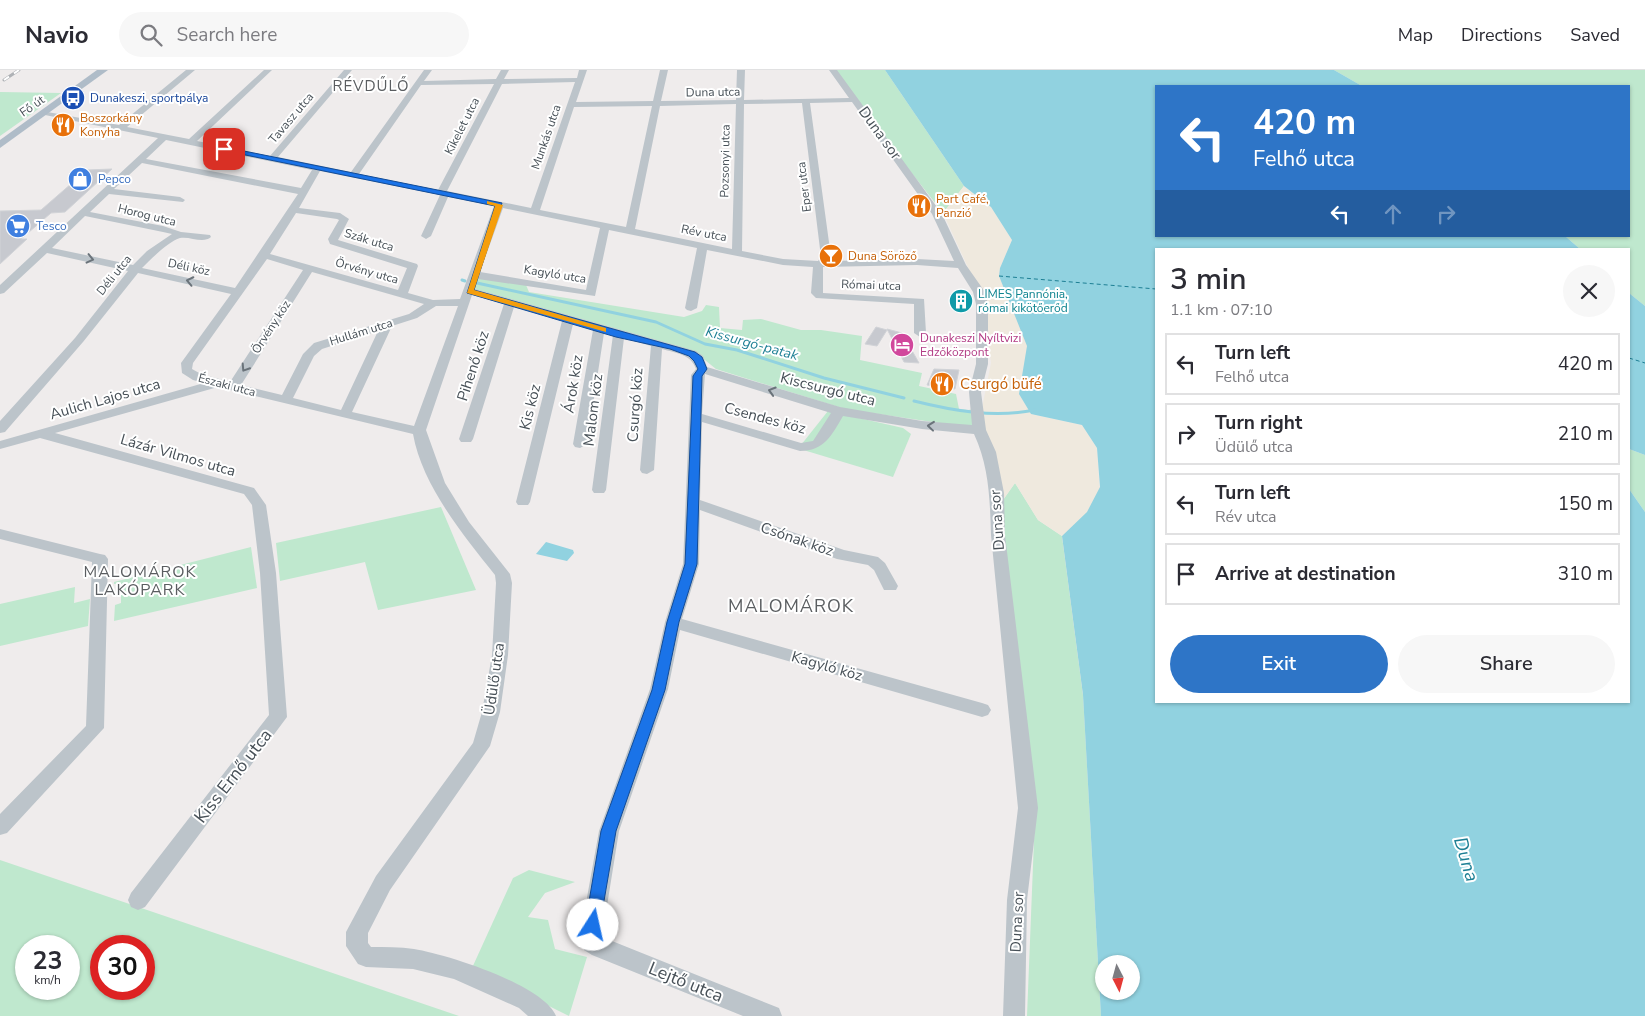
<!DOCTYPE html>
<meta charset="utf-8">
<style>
body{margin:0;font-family:"Nunito Sans",sans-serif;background:#f7f7f7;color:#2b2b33;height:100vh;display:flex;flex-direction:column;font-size:19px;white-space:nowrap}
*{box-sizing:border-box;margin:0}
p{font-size:16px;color:#7c7c81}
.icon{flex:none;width:28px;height:28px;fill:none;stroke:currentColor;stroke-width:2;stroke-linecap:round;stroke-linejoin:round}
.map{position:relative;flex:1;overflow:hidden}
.drawer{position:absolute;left:1155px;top:178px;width:475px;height:455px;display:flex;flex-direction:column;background:#fff;border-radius:0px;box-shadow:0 1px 4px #0004}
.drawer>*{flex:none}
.guide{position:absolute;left:1155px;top:15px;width:475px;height:152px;border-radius:0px;box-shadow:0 1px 4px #0004;background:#2e75c7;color:#fff;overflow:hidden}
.needle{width:32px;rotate:174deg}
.buttons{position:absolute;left:1095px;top:885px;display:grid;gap:10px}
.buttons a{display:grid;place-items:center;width:45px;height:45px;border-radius:50%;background:#fff;box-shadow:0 1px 4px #0004;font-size:25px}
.speed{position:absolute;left:15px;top:865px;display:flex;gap:10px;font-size:25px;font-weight:700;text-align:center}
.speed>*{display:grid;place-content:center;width:65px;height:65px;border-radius:50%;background:#fff;box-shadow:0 1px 4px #0004;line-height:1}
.speed small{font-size:12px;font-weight:400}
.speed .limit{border:8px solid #d22;background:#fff;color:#111}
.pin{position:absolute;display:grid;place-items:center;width:42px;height:42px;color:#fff;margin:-21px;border-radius:10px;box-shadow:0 2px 8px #0006}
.me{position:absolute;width:55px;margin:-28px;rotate:10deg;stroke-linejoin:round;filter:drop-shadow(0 0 4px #0008)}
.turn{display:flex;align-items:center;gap:18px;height:105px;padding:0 15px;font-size:22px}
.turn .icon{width:65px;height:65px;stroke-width:2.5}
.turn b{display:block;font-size:35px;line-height:42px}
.lanes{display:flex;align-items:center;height:48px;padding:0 15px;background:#0003;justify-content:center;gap:25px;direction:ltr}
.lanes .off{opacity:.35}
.round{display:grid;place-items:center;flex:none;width:52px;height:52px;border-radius:26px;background:#f7f7f7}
.headline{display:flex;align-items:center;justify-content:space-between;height:85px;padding:0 15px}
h1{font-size:30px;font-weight:600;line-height:38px}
.button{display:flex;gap:10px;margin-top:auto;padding:10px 15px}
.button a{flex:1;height:58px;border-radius:30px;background:#2e75c7;color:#fff;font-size:20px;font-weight:600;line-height:58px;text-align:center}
.button a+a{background:#f7f7f7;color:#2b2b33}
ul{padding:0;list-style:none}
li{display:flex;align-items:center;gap:15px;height:62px;margin:0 10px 8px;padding:0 5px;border:2px solid #e1e1e2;border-radius:0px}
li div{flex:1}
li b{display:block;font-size:19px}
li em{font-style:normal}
header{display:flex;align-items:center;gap:30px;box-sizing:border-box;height:70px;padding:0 25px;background:#fff;border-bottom:1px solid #e1e1e2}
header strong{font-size:24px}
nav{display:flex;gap:28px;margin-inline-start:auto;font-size:18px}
.search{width:350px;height:45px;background:#f7f7f7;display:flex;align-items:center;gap:12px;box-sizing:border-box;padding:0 18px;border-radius:28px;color:#7c7c81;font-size:19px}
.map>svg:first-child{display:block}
.green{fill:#bfe8ce;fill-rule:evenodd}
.sand{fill:#efe9de}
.water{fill:#91d2e0;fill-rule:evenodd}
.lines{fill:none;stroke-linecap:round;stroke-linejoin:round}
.stream{stroke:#91d2e0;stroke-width:3}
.ferry{stroke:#1d7f94;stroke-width:1;stroke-dasharray:4 3;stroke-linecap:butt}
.building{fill:#c7c9cf;stroke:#d1d3d7}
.minor{fill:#bcc4ca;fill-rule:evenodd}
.major{fill:#afbcc8;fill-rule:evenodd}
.rail-casing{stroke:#afb2b6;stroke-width:3}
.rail{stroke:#fff;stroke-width:2;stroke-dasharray:6;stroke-linecap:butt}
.oneway{stroke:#6a737a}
.route{fill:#1a73e8;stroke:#114b97}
.slow{fill:#f59e0b}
.labels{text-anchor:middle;stroke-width:4;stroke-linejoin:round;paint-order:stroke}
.far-street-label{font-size:12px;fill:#475057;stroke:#fff}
.far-transit-label{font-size:12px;fill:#164399;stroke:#fff;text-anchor:start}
.far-food-label{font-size:12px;fill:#c56008;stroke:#fff;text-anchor:start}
.far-shop-label{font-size:12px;fill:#366cbe;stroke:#fff;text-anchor:start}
.far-culture-label{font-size:12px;fill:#0d838f;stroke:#fff;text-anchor:start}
.far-hotel-label{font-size:12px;fill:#b23c85;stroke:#fff;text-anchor:start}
.far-water-label{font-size:14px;font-style:italic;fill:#1d7f94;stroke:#fff}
.far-quarter-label{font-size:15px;letter-spacing:1px;fill:#5a5d60;stroke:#fff}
.street-label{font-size:15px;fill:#475057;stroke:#fff}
.food-label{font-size:15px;fill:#c56008;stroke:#fff;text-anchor:start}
.neighbourhood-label{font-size:16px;letter-spacing:1px;fill:#5a5d60;stroke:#fff}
.quarter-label{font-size:18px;letter-spacing:1px;fill:#5a5d60;stroke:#fff}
.near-street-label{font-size:18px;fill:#475057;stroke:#fff}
.near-water-label{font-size:19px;font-style:italic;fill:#1d7f94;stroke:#fff}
</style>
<header>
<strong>Navio</strong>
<div class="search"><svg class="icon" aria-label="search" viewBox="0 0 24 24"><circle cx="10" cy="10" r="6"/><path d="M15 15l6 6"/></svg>Search here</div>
<nav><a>Map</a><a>Directions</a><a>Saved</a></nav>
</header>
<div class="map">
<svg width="1645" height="946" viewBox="0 0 1645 946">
<rect width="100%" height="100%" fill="#efecec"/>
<g class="green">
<polygon points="831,0 885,0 964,116 943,143"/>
<polygon points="1334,0 1645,0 1645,236 1629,223 1629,179 1580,179 1565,166 1629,166 1629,16 1362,16"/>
<polygon points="0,22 1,22 61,23 0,66"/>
<polygon points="477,208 526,215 529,222 684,247 702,241 706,235 719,237 720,258 742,260 743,250 761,249 801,260 821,260 862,266 860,290 922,303 919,316 956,324 959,339 968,340 982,338 1019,365 845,339 716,299 695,282 674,275 471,218"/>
<polygon points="828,341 903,358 911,364 893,407 800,379 801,375"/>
<polygon points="1629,379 1645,385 1645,442 1629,419"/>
<polygon points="1015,413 1038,450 1062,466 1083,625 1101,946 1027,946 1035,745 998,437"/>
<polygon points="441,437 476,520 378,540 365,492 280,511 276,473"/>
<polygon points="251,477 257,518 114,551 115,535 121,533 121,513 114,514 114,512"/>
<polygon points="75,517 74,533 90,529 88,556 0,576 0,534"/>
<path d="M0,790L459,946H0ZM26,876H69V919H26ZM101,876H144V919H101Z"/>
<polygon points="529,800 575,812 545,823 528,847 548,850 555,879 587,887 569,946 472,898 513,808"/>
</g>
<polygon class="sand" points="964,116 991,137 1012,170 1000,198 999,206 1028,276 1019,324 1031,344 1082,355 1097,378 1121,759 1083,625 1062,466 1038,450 1015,413 998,437 982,338 991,293 983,230 943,143"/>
<g class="water">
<path d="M885,0H1334L1362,16H1156V166H1565L1580,179H1156V631H1629V419L1645,442V946H1101L1083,625L1062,466L1087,442L1100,417L1097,378L1082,355L1031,344L1019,324L1027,276L999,206L1000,198L1012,170L991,137L964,116ZM1104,894H1131V921H1104Z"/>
<polygon points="1629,223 1645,236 1645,385 1629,379"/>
<polygon points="546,472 573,480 574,483 567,491 536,484"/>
</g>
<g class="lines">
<g class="stream">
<polyline points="462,210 465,211"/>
<polyline points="477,213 656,252 705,274 737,280 824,308 904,328"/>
<path d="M914,331C954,341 994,348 1035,340"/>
</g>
<g class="ferry">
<polyline points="999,206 1156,219"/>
<polyline points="1629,288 1645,293"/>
</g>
</g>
<g class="building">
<polygon points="112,99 65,142 51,143 21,169 27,169 0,194 0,141 41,140 87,100"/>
<polygon points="876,257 887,260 877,276 865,274"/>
<polygon points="887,259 902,263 919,293 904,292"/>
<polygon points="934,299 959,300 955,319 927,315"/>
</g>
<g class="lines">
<g class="minor">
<path d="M186,0H195L127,57L189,69L264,0H272L197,71L270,86L344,0H352L278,87L351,102L424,0H432L424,11L496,9L501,0H509L504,9L577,8L579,0H587L576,32L653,31L660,0H668L661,31L736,30L737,0H745L744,30L849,28L829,0H837L942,144L966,195L985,222L988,234V294L981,322L986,360L996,382L1004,423L1005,465L1038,738L1027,830L1025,946H1003L1007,830L1018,738L991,465C990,430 989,396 974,364L922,359L843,346C832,365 824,381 800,381L702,352L700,430L844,480L878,487L885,493L898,516L896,520H884L874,500L868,495L837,489L700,440L699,494L682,549L982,633L988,635L991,640L988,645L982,647L680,560L668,619L619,761L602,867L779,938L782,946H743L592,885L584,880L580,866L599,761L650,619L665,552L683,494L691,305L696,299C691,284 676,283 662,279L654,400L647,404L642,403L640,400L651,276L624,268L606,420L604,423H594L592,420L613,265L604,263L587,374L580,378L575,377L573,374L593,260L573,254L530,432L528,435H518L516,432L562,251L514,237L473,369L471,372H461L459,369L504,234L472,225L426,360L445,413L469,452L510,504L512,513L508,585L500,642L490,676L390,820L368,863V873L371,877C385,877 400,877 414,879C446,884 544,915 556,946H528L519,938L454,909L413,899L366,897L358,894L346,876V862L376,806L473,673L482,642L492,585L496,513L495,505C463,465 422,415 413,364L218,317L55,363L254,418L266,435L276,503L287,647L145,837L138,840L131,837L128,830L131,823L269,645L260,503L252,435L244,424L40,368L0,379V371L204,313L193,310L182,303L181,293L231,224L138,203L83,272L5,362L0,363V351L75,268L128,201L47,183L4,223L0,224V215L158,68L45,45H42V41L119,55ZM575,12L531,138L447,121L502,14ZM494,14L438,120L359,104L421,15ZM852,32L932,144L954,191L917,189L830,191L831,187L810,33ZM802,33L821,187L818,191L783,189L742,181L744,34ZM736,34L732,179L635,159L660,36ZM652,36L626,157L540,140L574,37ZM166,70L312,100L301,118L146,89ZM142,93L298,124L235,218L142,198C151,189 169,171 180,168C190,166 203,174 211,167L210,165L181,162L163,156L90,142L109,124L183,132L185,130L180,127L114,119ZM320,101L440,125L421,166L426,169L431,166L448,127L494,136L460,229L433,230L408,223L418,196L417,194L338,170L349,149L340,143L299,138ZM503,138L600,158L586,220L480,202ZM296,143L337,149L339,150L328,169L330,174L407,198L398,220L270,184ZM85,146L163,162L172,164L147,181L133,195L52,178ZM609,160L697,178L685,238L687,240L691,241L697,238L707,180L783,195L813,197L811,223L816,228L914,234V263L920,267L926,263L924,229L823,223V197L917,195L958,198L973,222L976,234V294L969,322L972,355L922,351L840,337L707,297L703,286L696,281L475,219L478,209L595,226ZM267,189L303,200L230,312L201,304L192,299L193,293ZM312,202L424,234L409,244L314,273L303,284L282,325L241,315ZM436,236H458L414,356L352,342L392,256L417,248ZM378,261L341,340L293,328L314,286L322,279ZM705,304L831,343L813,371L801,373L702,344Z"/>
<polygon points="0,459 100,484 105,485 108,489 104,658 7,763 0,765 0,744 86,656 92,492 0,469"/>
</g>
<polygon class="major" points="97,0 108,0 0,78 0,70"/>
<g class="rail-casing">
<polyline id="rail" points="4,10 19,0"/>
</g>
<use href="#rail" class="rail"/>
</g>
<defs><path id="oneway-chevron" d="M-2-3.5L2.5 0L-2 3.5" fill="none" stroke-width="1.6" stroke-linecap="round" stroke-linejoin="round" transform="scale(1.25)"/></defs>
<g class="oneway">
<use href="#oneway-chevron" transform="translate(90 189) rotate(13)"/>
<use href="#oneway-chevron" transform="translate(190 211) rotate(-168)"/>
<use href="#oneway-chevron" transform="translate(245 298) rotate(123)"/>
<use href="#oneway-chevron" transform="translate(772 321) rotate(-163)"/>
<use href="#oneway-chevron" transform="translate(931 356) rotate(-174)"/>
</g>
<polygon class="route" points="224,77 502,133 474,220 695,282 702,287 707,299 702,306 697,494 679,552 665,620 616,761 599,860 593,862 587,860 585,855 601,761 652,620 667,552 685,494 693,306 698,299 694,291 689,286 670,279 616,267 467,223 495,136 221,80"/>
<polygon class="slow" points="487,131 503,135 474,220 606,258 606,262 467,223 495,136 487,134"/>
<defs>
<g id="bus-disc" transform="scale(1.25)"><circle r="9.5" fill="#1a4fb4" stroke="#fff"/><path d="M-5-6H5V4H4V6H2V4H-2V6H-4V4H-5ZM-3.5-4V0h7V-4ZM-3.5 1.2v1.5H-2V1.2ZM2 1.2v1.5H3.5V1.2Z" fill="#fff"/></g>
<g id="restaurant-disc" transform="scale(1.25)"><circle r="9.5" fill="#e8710a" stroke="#fff"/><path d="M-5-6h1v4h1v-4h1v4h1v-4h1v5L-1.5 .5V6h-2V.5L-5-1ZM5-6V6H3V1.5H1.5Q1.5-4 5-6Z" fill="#fff"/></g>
<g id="shop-disc" transform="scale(1.25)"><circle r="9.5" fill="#3f7fe0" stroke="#fff"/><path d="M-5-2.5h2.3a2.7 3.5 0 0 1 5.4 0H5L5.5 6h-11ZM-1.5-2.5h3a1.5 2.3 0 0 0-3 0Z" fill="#fff"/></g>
<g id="supermarket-disc" transform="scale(1.25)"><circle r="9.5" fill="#3f7fe0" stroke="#fff"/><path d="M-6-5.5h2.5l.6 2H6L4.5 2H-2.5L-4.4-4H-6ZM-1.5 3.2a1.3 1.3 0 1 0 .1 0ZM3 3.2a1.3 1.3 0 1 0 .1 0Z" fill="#fff"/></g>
<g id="bar-disc" transform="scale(1.25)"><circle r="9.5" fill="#e8710a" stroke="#fff"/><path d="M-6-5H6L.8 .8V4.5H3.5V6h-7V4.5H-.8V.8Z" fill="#fff"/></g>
<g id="building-disc" transform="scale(1.25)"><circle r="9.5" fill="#0f9aa8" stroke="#fff"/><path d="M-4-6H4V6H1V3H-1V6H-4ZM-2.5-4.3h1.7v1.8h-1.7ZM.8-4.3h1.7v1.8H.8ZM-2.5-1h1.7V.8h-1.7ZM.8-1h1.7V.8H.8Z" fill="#fff"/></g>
<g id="hotel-disc" transform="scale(1.25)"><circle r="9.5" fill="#d1479c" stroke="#fff"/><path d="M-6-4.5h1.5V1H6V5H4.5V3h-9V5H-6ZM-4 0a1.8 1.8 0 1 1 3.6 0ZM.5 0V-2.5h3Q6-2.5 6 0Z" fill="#fff"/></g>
</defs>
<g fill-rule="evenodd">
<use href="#bus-disc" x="73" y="28"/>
<use href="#restaurant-disc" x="63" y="55"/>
<use href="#shop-disc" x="80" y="109"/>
<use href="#restaurant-disc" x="919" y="136"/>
<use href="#supermarket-disc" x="18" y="156"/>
<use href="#bar-disc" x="831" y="186"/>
<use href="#building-disc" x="961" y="231"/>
<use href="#hotel-disc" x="902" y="275"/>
<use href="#restaurant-disc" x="942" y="314"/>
</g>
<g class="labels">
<g class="far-street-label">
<text transform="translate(713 22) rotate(-1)" y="4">Duna utca</text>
<text transform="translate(32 36) rotate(-35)" y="4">Fő út</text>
<text transform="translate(291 48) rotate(-50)" y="4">Tavasz utca</text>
<text transform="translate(462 56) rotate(-63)" y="4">Kikelet utca</text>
<text transform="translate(546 67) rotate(-71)" y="4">Munkás utca</text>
<text transform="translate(725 91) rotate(-89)" y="4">Pozsonyi utca</text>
<text transform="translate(804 117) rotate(-97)" y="4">Eper utca</text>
<text transform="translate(147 145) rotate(14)" y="4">Horog utca</text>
<text transform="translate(704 163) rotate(11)" y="4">Rév utca</text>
<text transform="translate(369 170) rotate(17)" y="4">Szák utca</text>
<text transform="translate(189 197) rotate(12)" y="4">Déli köz</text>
<text transform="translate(367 201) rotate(16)" y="4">Örvény utca</text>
<text transform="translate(555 204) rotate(9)" y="4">Kagyló utca</text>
<text transform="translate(114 205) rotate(-51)" y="4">Déli utca</text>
<text transform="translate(871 215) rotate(2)" y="4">Római utca</text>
<text transform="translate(271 257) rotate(-57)" y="4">Örvény köz</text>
<text transform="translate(361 262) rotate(-17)" y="4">Hullám utca</text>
<text transform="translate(227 315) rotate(15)" y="4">Északi utca</text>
</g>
<g class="far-transit-label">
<text x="90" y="32">Dunakeszi, sportpálya</text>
</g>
<g class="far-food-label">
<text x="80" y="52">Boszorkány<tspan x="80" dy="14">Konyha</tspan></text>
<text x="936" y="133">Part Café,<tspan x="936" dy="14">Panzió</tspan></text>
<text x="848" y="190">Duna Söröző</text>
</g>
<g class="far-shop-label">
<text x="98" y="113">Pepco</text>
<text x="36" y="160">Tesco</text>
</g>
<g class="far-culture-label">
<text x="978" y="228">LIMES Pannónia,<tspan x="978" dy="14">római kikötőerőd</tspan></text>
</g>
<g class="far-hotel-label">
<text x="920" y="272">Dunakeszi Nyíltvizi<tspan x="920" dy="14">Edzőközpont</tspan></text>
</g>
<g class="far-water-label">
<text transform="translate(752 273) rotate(15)" y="5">Kissurgó-patak</text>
</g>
<g class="far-quarter-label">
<text x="371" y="21">RÉVDŰLŐ</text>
</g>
<g class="street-label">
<text transform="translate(880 63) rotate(54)" y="5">Duna sor</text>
<text transform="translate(473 296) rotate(-72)" y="5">Pihenő köz</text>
<text transform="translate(573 314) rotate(-81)" y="5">Árok köz</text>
<text transform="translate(828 319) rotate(14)" y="5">Kiscsurgó utca</text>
<text transform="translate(105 329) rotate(-16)" y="5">Aulich Lajos utca</text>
<text transform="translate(635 335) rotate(-86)" y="5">Csurgó köz</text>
<text transform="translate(530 337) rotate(-76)" y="5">Kis köz</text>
<text transform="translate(593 340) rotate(-83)" y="5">Malom köz</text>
<text transform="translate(765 348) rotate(15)" y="5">Csendes köz</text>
<text transform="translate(178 385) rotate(16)" y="5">Lázár Vilmos utca</text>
<text transform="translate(997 450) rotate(-94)" y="5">Duna sor</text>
<text transform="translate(797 469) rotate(19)" y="5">Csónak köz</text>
<text transform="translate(827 596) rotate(16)" y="5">Kagyló köz</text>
<text transform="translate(494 609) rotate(-82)" y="5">Üdülő utca</text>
<text transform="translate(1017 852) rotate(-87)" y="5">Duna sor</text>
</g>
<g class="food-label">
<text x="960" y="319">Csurgó büfé</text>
</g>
<g class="neighbourhood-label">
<text x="140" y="507">MALOMÁROK<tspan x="140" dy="18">LAKÓPARK</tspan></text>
</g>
<g class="quarter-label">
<text x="791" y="542">MALOMÁROK</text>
</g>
<g class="near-street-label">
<text transform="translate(233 706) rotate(-52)" y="6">Kiss Ernő utca</text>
<text transform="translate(686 912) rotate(22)" y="6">Lejtő utca</text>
</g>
<g class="near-water-label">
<text transform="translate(1467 789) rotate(73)" y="7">Duna</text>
</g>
</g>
</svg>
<div class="buttons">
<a><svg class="needle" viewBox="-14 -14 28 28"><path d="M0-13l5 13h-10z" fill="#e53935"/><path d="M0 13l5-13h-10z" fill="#7c7c81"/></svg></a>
</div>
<div class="speed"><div>23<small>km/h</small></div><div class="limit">30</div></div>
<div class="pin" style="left:224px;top:79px;background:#d93025"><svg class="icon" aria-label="arrive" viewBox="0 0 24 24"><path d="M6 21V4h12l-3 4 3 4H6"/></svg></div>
<svg class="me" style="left:593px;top:855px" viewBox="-20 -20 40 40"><circle r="19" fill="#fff"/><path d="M0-13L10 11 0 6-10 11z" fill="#1a73e8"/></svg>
<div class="guide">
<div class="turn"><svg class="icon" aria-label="left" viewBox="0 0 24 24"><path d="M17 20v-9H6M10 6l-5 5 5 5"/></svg><div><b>420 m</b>Felhő utca</div></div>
<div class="lanes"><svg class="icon" aria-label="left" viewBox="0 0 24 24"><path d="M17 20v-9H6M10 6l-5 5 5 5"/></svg><svg class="icon off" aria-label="ahead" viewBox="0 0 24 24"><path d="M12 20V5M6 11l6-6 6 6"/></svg><svg class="icon off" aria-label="right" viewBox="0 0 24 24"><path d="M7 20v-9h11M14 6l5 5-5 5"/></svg></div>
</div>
<section class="drawer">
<div class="headline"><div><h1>3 min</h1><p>1.1 km · 07:10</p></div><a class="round"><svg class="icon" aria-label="close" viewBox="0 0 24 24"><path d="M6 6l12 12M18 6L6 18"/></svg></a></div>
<ul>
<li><svg class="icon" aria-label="left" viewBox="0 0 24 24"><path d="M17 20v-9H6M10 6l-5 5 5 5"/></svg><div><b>Turn left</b><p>Felhő utca</p></div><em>420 m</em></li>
<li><svg class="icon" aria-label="right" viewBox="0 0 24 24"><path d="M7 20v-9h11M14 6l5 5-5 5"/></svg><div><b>Turn right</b><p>Üdülő utca</p></div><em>210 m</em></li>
<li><svg class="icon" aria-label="left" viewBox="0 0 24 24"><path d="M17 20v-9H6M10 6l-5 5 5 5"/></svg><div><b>Turn left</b><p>Rév utca</p></div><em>150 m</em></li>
<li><svg class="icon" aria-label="arrive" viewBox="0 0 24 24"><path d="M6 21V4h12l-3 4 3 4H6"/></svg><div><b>Arrive at destination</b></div><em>310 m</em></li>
</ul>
<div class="button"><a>Exit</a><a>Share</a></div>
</section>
</div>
